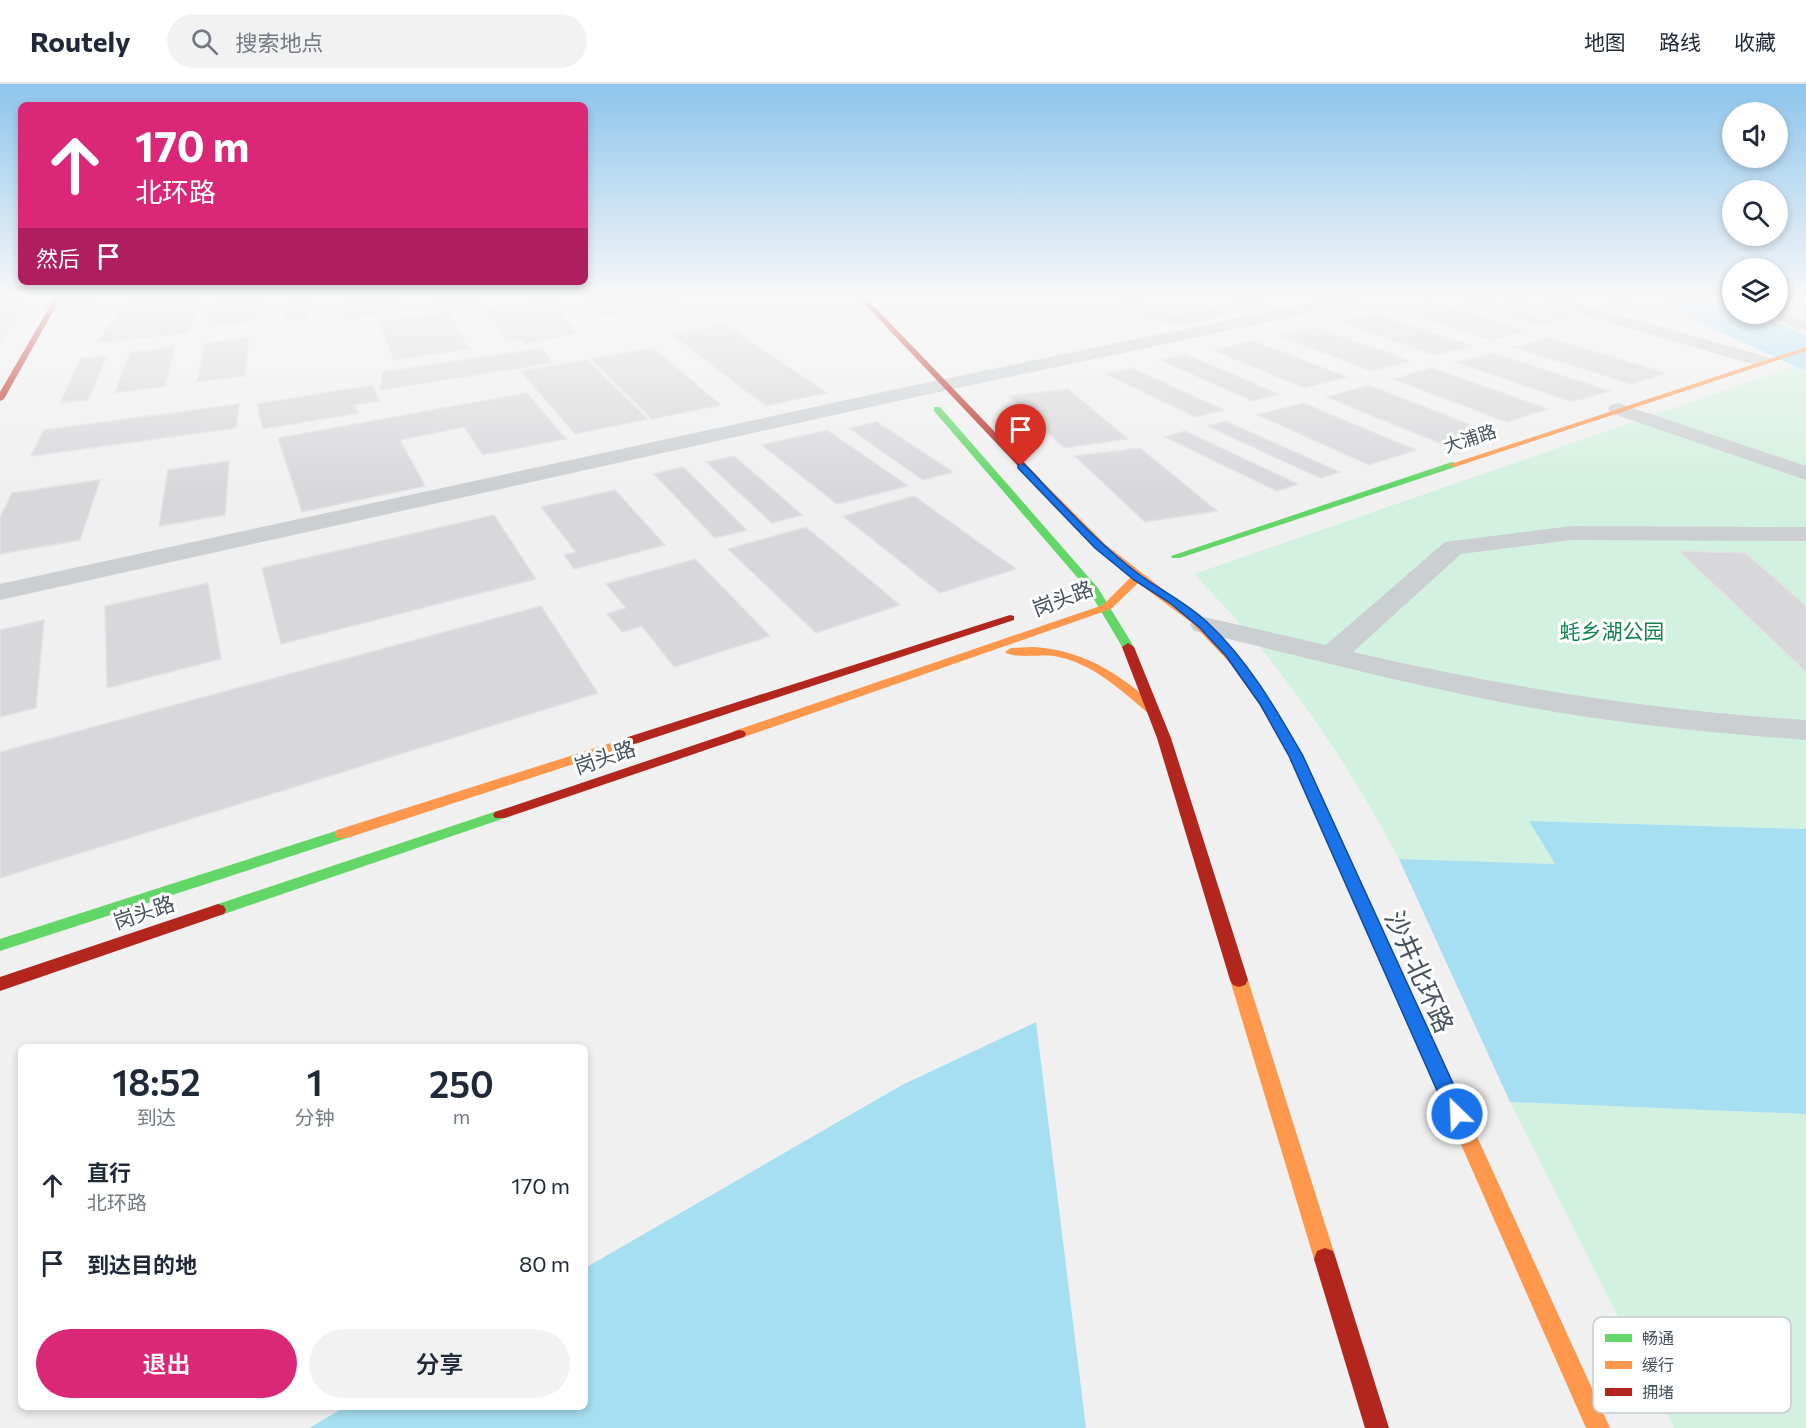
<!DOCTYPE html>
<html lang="zh">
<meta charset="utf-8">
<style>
body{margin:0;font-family:Commissioner,"Noto Sans SC",sans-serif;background:#f2f2f3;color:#1f2937;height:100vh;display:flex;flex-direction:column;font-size:22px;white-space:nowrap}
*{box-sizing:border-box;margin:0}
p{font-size:20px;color:#747a83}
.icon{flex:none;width:33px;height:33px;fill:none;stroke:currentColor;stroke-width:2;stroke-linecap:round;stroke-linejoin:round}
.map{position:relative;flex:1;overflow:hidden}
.sheet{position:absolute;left:18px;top:960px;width:570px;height:366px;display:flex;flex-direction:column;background:#fff;border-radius:9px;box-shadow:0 3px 9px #0003}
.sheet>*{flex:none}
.banner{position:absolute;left:18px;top:18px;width:570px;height:183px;border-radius:9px;box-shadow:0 3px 9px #0003;background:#db2777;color:#fff;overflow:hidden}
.buttons{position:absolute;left:1722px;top:18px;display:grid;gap:12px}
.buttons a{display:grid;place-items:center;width:66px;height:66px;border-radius:50%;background:#fff;box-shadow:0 3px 9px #0003;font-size:30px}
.pin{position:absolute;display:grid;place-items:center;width:51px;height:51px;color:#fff;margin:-62px -26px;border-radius:50% 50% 50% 0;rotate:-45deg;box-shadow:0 0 6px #0007}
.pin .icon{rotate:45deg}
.me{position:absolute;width:66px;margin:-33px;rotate:336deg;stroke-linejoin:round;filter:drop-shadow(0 0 4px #0008)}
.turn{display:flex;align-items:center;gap:21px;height:126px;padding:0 18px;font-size:27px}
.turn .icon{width:78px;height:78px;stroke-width:2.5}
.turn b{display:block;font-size:42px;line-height:51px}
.then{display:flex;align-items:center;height:57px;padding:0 18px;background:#0003;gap:12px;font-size:22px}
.eta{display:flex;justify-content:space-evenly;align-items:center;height:102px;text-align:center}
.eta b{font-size:36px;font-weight:600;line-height:42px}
.cta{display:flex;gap:12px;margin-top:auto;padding:12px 18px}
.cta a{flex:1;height:69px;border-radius:36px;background:#db2777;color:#fff;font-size:24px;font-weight:600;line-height:69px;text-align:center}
.cta a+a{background:#f2f2f3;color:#1f2937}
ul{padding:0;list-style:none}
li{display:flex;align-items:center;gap:18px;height:78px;padding:0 18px}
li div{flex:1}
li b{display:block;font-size:22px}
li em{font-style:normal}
header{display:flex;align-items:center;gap:36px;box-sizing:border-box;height:84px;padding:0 30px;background:#fff;border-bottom:2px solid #e0e1e3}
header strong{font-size:28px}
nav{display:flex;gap:33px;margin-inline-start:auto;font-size:21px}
.search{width:420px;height:54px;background:#f2f2f3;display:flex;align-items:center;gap:15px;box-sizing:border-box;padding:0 21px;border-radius:33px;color:#747a83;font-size:22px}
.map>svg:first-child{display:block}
.education{fill:#e2e1e2}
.green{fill:#d3f1e0}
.water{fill:#a6dff1}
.building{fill:#d8d8da;stroke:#e2e2e3;stroke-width:1.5}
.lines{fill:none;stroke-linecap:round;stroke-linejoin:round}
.street{fill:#cccfd1;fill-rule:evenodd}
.fast{fill:#63d668;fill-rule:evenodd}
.slow{fill:#ff974d;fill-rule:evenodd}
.jam{fill:#b3261e;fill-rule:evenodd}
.route{fill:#1a73e8;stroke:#114b97;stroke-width:1.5}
.labels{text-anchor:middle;stroke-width:6;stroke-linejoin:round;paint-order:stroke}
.far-street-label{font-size:18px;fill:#46525e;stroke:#fff}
.street-label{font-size:21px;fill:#46525e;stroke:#fff}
.park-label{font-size:21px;fill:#12844e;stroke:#fff}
.near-street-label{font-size:26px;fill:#46525e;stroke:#fff}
.key{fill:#fff;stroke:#c8cbcf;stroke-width:1.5}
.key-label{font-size:16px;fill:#46525e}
</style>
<header>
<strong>Routely</strong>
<div class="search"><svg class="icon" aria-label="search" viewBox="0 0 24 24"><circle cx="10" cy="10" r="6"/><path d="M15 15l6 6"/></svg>搜索地点</div>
<nav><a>地图</a><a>路线</a><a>收藏</a></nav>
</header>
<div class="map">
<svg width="1806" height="1344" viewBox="0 0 1806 1344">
<rect width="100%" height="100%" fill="#f1f0f0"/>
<polygon class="education" points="0,215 31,215 0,262"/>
<g class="green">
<path d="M1795,282L1806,287V745L1530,737L1555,780L1399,775C1341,667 1280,578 1194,490Z"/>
<polygon points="1510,1018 1806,1030 1806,1344 1674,1344"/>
</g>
<g class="water">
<polygon points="1660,215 1724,215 1732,219 1732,230 1757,230 1806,251 1806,287 1703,240"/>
<polygon points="1529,737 1806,745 1806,1030 1510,1018 1399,775 1555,780"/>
<polygon points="1036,938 1086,1344 309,1344 345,1323 585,1323 585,1184 902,1001"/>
</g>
<g class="building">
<polygon points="129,215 203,215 189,249 96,259"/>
<polygon points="214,215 261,215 257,237 206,243"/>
<polygon points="288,215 310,215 308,235 284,238"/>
<polygon points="343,215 402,215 407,227 346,235"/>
<polygon points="433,215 494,215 494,216 439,223"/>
<polygon points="556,215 562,223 556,224 577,249 525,260 522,255 507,257 486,225"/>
<polygon points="581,215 671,215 681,221 598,233"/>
<polygon points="1114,215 1139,215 1170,232 1236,219 1225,215 1250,215 1269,221 1182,240 1151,237"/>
<polygon points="1455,215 1479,215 1556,238 1541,242"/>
<polygon points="1492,215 1516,215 1575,233 1561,236"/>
<polygon points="1597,215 1616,215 1655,225 1645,228"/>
<polygon points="1430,217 1527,247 1492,256 1395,225"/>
<polygon points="449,228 469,265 394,276 379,237"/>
<polygon points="1375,230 1472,262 1435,271 1339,238"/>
<polygon points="725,240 827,309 766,322 671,250"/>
<polygon points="1316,243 1411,277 1371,287 1277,251"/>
<polygon points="249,254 245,292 197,298 205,259"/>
<polygon points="1549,254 1666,289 1631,300 1514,263"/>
<polygon points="1254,257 1347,293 1305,304 1213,266"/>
<polygon points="175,263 165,302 115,309 130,268"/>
<polygon points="542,264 552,279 380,306 383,288"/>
<polygon points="653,264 721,321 652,335 591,275"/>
<polygon points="1493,269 1610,307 1572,318 1456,278"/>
<polygon points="1185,270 1279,310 1253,317 1160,276"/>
<polygon points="107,272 88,316 60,319 81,275"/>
<polygon points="587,276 648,335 575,350 521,287"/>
<polygon points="1132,284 1224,326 1196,333 1106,290"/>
<polygon points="1432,284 1548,325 1507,338 1393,295"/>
<polygon points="372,301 380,317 354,321 358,329 263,345 257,320"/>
<polygon points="1369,301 1483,346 1439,359 1326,313"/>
<polygon points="1068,305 1128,355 1064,364 1009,312"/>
<polygon points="527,309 566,355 483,371 464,343 400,356 425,402 302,428 278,354"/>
<polygon points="1303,319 1416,366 1369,381 1258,331"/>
<polygon points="239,320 236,344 31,372 44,346"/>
<polygon points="1225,337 1340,388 1320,394 1207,342"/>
<polygon points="877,338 953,388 923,396 849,344"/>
<polygon points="827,346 908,402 837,420 762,361"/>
<polygon points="1185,347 1298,400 1277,407 1165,353"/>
<polygon points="1140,364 1217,427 1145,438 1075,372"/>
<polygon points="734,372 802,431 772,439 706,378"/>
<polygon points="229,377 225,431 159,442 168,386"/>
<polygon points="683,383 747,446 715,454 654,390"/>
<polygon points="100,396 80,456 0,470 0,434 12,409"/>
<polygon points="615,406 665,461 574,485 564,471 576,468 541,423"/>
<polygon points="914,412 1016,485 940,509 843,432"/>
<polygon points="494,431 536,495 281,560 262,484"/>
<polygon points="806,443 900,521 816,549 728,465"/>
<polygon points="1679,467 1746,469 1806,522 1806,588"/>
<polygon points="695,475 770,552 674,583 642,542 622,548 607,530 626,524 606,500"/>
<polygon points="208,499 221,575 107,604 105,522"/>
<polygon points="541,522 598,609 0,794 0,668"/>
<polygon points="44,536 36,624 0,633 0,546"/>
</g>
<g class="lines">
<g class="street">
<polygon points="68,215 95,215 92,218 51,229 43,224 45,221"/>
<polygon points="1330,215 1361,215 1353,220 920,312 0,516 0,500 920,300"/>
<polygon points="1537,215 1562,215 1767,273 1770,277 1767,281 1755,281 1540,218"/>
<polygon points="1778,226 1806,237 1806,248 1769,233 1767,230 1778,230"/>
<polygon points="1618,319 1806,382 1806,396 1611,329 1608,325 1611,321"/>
<path d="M1571,442L1806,443V457L1571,456L1461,470L1353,568C1503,603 1652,626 1806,636V656C1713,649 1619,640 1527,623C1418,603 1311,575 1204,549L1194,547L1190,541L1194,535L1204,533L1326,561L1445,458Z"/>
</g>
<g class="fast">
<polygon points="934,323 940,323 1098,504 1134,563 1132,566 1124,566 1089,507 934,327"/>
<polygon points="1452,378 1455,379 1455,383 1180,474 1172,474 1171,472"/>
<polygon points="500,726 505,728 507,731 505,734 224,830 218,832 212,830 210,826 212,822"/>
<polygon points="342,745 347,746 349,750 347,754 0,867 0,855"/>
</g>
<g class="slow">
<polygon points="1806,263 1806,267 1455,383 1448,381"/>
<polygon points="1034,395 1040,395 1106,461 1200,534 1238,573 1240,576 1238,579 1230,579 1192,539 1138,499 1111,525 744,653 734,653 732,650 734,647 1103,521 1131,493 1087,455 1034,399"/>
<path d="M1034,563C1074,566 1103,580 1134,604C1143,611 1152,618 1159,626L1158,629H1148C1121,606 1091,578 1054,572C1042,570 1013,575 1005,568L1011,564Z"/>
<polygon points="633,652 640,656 638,659 347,754 337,754 335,750 337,746"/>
<polygon points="1239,889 1245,891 1248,896 1336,1175 1333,1183 1325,1186 1317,1183 1314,1175 1230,896 1233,891"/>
<polygon points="1427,955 1433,958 1436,963 1610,1344 1586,1344 1418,963 1421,958"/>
</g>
<g class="jam">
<polygon points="54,215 60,215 4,315 0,317 0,308"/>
<polygon points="860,215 867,215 1040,395 1040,399 1034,399"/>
<polygon points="1010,531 1014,532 1014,536 638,659 633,660 626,656 628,653"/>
<polygon points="1128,559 1134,563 1171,654 1248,896 1245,901 1239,903 1233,901 1230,896 1157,654 1122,563"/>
<polygon points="1234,572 1238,573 1272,620 1303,672 1436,963 1433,968 1427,971 1421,968 1289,672 1260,621 1228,576"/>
<polygon points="739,646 744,647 746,650 744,653 505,734 495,734 493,731 495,728"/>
<polygon points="218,820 224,822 226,826 224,830 0,907 0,893"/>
<polygon points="1325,1164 1333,1167 1336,1175 1389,1344 1365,1344 1314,1175 1317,1167"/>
</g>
</g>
<linearGradient id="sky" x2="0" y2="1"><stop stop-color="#8dc5ec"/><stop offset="0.53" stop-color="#f9f8f8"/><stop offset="1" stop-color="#f9f8f8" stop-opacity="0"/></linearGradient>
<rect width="1806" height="403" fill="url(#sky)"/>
<path class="route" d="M1018,380H1024C1061,418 1097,459 1140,491C1162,507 1187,519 1207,538C1248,576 1276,625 1303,672L1467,1030L1464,1036L1457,1039L1450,1036L1289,672L1260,620L1226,572L1200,544L1170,519L1134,496L1095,464L1018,384Z"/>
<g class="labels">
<g class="far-street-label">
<text transform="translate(1470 355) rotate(-18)" y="6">大浦路</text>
</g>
<g class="street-label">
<text transform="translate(1063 515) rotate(-21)" y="7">岗头路</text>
<text transform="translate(605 674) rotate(-19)" y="7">岗头路</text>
<text transform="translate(144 829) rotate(-19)" y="7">岗头路</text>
</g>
<g class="park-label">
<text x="1612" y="555">蚝乡湖公园</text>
</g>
<g class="near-street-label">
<text transform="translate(1419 888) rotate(66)" y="9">沙井北环路</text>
</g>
</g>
<rect x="1593" y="1233" width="198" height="96" rx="9" class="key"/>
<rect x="1605" y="1250" width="27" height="8" fill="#63d668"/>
<rect x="1605" y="1277" width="27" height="8" fill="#ff974d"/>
<rect x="1605" y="1304" width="27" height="8" fill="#b3261e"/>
<g class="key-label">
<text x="1642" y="1260">畅通</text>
<text x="1642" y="1287">缓行</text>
<text x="1642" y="1314">拥堵</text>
</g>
</svg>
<div class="buttons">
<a><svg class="icon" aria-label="sound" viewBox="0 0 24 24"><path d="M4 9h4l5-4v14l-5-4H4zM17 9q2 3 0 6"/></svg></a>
<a><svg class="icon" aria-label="search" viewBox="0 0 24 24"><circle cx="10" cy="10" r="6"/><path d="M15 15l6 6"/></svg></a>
<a><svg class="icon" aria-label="layers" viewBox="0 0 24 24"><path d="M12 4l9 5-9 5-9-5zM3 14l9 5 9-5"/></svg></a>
</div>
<div class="pin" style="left:1021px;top:382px;background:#d93025"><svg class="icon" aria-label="arrive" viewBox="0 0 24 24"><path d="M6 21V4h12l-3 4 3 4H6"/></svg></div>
<svg class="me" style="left:1457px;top:1030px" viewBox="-20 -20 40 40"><circle r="17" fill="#1a73e8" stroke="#fff" stroke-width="3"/><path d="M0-11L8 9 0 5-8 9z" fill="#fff"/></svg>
<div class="banner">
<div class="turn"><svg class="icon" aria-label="ahead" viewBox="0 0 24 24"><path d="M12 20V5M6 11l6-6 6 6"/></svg><div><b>170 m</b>北环路</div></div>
<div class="then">然后<svg class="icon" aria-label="arrive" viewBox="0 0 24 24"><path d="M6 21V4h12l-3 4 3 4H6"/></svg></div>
</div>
<section class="sheet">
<div class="eta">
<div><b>18:52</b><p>到达</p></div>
<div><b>1</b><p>分钟</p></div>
<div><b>250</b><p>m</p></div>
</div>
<ul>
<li><svg class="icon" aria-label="ahead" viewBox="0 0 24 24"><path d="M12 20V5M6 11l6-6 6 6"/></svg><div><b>直行</b><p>北环路</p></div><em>170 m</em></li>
<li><svg class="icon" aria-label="arrive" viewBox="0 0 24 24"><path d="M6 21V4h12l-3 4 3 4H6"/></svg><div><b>到达目的地</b></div><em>80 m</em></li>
</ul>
<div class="cta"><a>退出</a><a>分享</a></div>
</section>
</div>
